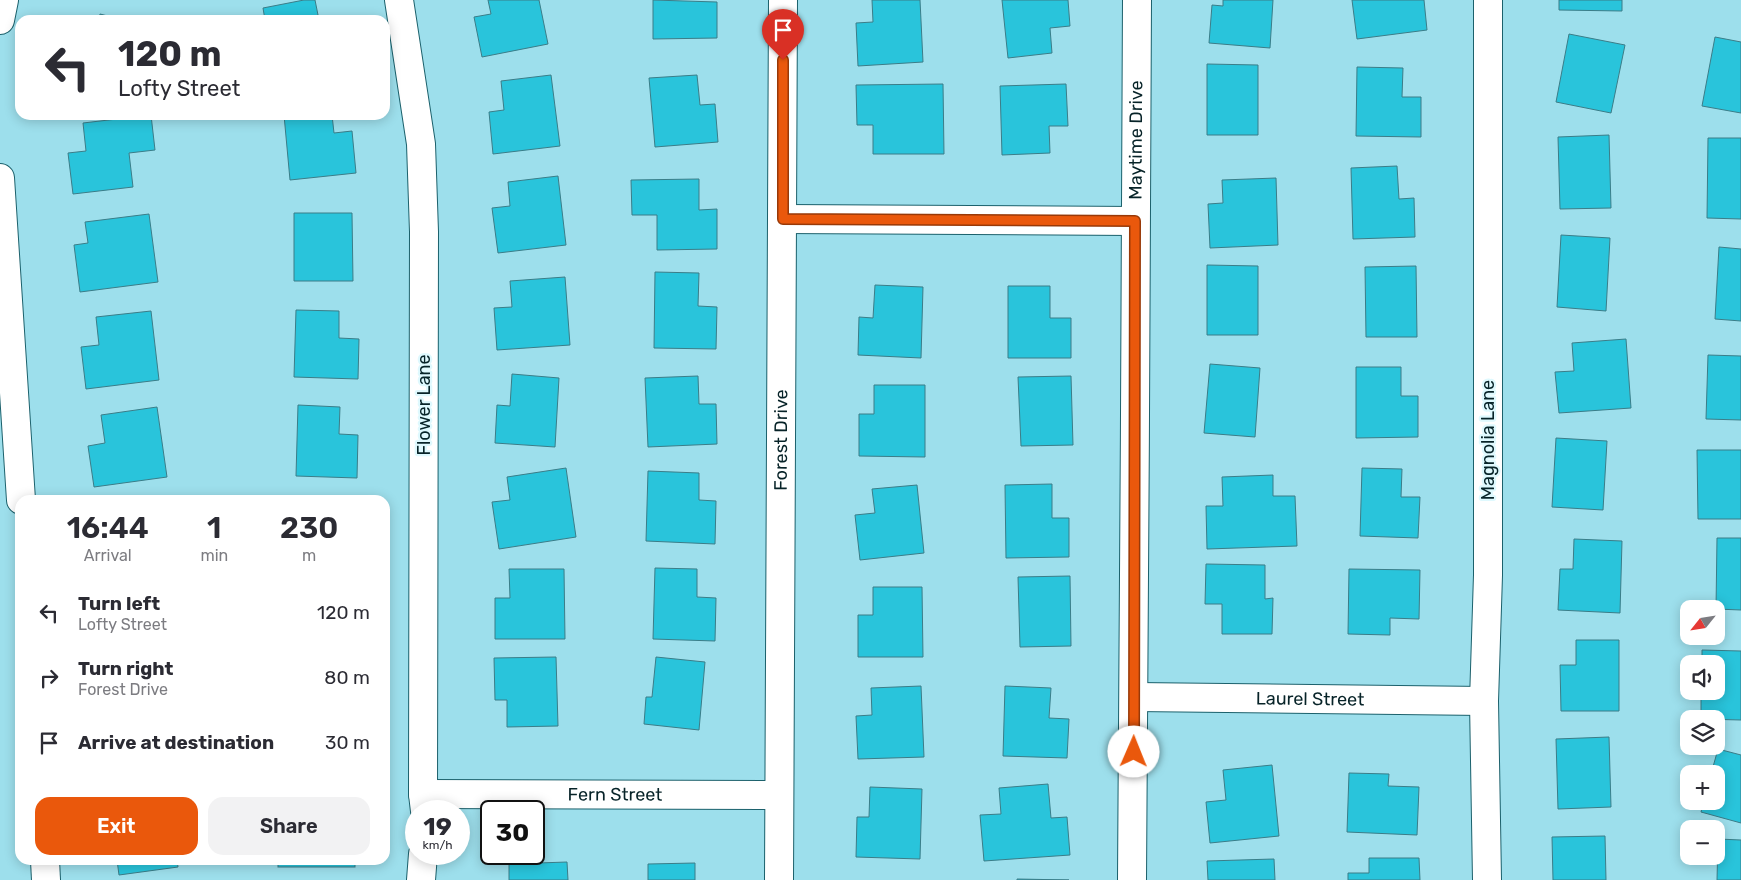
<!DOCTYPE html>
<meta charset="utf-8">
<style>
body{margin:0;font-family:Rubik,sans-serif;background:#f2f2f3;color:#2b2b33;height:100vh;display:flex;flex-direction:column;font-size:19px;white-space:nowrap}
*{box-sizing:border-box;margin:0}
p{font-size:16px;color:#7c7c81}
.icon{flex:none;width:28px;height:28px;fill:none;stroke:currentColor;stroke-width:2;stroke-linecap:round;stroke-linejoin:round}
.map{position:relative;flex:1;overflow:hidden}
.drawer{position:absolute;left:15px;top:495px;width:375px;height:370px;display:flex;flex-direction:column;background:#fff;border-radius:15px;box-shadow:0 2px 12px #0003}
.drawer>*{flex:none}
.guide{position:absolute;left:15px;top:15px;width:375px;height:105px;border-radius:15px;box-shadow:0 2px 12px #0003;background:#fff;color:#2b2b33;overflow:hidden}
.needle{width:32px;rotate:240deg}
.tools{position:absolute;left:1680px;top:600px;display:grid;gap:10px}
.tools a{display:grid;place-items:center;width:45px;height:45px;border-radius:10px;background:#fff;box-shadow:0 2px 12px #0003;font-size:25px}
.speed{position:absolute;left:405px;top:800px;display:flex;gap:10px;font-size:25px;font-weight:700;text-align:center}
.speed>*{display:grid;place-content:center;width:65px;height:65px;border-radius:50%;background:#fff;box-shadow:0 2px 12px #0003;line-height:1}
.speed small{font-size:12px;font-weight:400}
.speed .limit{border:2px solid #111;border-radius:8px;background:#fff;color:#111}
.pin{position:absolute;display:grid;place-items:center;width:42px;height:42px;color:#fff;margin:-51px -21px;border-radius:50% 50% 50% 0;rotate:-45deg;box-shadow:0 0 5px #0007}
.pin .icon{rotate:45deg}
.me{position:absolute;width:55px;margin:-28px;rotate:1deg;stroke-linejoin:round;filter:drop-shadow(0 0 4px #0008)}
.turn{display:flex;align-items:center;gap:18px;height:105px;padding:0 20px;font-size:22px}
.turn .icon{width:65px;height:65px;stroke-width:2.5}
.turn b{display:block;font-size:35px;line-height:42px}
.eta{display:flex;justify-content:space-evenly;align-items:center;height:85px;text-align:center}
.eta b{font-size:30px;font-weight:600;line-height:35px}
.primary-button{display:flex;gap:10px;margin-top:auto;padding:10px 20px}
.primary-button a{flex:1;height:58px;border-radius:15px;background:#ea580c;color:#fff;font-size:20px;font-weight:600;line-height:58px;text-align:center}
.primary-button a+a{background:#f2f2f3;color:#2b2b33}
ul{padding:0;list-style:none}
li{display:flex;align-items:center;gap:15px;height:65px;padding:0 20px}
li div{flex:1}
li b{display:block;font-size:19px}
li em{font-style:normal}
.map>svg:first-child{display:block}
.building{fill:#29c4db;stroke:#3b7d88}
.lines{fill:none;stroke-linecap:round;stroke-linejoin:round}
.minor-casing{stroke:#1c616c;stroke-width:30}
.minor{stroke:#fff;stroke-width:28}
.route-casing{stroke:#983908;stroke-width:12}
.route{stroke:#ea580c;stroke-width:9}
.labels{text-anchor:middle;stroke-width:4.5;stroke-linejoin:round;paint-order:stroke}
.street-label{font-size:18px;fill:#072328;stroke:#dff9fe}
</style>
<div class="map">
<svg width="1741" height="880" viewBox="0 0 1741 880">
<rect width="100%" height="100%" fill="#9ddfec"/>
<g class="building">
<polygon points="304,0 315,0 319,20 265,20 263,8"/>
<polygon points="488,0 539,0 548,44 482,57 474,17 491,14"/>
<polygon points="653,0 717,2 717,38 653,39"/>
<polygon points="872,0 920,0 923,62 858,66 856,23 873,22"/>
<polygon points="1002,0 1068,0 1070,26 1050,28 1052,53 1008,58"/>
<polygon points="1223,0 1273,0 1270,48 1209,43 1212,5 1223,6"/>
<polygon points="1352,0 1424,0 1427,30 1357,39"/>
<polygon points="1559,0 1622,0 1622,11 1559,10"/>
<polygon points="100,14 123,20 99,20"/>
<polygon points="1569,34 1625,45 1611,113 1556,102"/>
<polygon points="1715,37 1741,42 1741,113 1702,106"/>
<polygon points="1207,64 1258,65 1258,135 1207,135"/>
<polygon points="1357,67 1403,68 1402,97 1421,97 1421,137 1356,136"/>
<polygon points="551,75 560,146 493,154 489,112 504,110 501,81"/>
<polygon points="697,75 700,105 715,104 718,142 655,147 649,78"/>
<polygon points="943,84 944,154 873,154 873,125 857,125 856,85"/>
<polygon points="1066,84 1068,126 1049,126 1050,153 1002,155 1000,86"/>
<polygon points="151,115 155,150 129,153 133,187 73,194 68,153 86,151 83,123"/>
<polygon points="284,115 332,115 334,133 352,131 356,173 290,180"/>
<polygon points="1609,135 1611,208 1560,209 1558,137"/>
<polygon points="1708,138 1741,138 1741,219 1707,218"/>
<polygon points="1397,166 1399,199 1414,198 1415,237 1353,239 1351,168"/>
<polygon points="558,176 566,245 498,253 492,208 510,206 508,182"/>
<polygon points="1276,178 1278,245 1210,248 1208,204 1223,203 1222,180"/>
<polygon points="699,179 699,210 717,209 717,249 657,250 657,215 632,215 631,180"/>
<polygon points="294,213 352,213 353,281 294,281"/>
<polygon points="149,214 158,282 80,292 74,245 88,243 85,222"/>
<polygon points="1561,235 1610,238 1606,311 1557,307"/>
<polygon points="1719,247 1741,249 1741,321 1715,319"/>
<polygon points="1207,265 1258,266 1258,335 1207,335"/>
<polygon points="1416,266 1417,337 1366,337 1365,267"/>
<polygon points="655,272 699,273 698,306 717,307 716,349 654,348"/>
<polygon points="565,277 570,345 497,350 494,308 512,307 510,281"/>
<polygon points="875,285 923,287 921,358 858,355 859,317 873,318"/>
<polygon points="1008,286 1050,286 1050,318 1071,318 1071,358 1008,358"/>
<polygon points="296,310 339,311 339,338 359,339 358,379 294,377"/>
<polygon points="151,311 159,380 86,389 81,347 99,345 96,317"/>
<polygon points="1626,339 1631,408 1559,413 1555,372 1574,371 1572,343"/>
<polygon points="1708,355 1741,356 1741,420 1706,419"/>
<polygon points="1210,364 1260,368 1255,437 1204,433"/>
<polygon points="1356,367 1401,367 1401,396 1418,396 1418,437 1356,438"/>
<polygon points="512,374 559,378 555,447 495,443 497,405 510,406"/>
<polygon points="698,376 699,404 716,404 717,444 648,447 645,378"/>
<polygon points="1071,376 1073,445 1021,446 1018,377"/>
<polygon points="874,385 925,385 925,457 859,456 859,414 874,414"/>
<polygon points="298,405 340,407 339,434 358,435 357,478 296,476"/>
<polygon points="157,407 167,477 94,487 88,446 105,443 101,415"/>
<polygon points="1556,438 1607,441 1603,510 1552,507"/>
<polygon points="1697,450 1741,450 1741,519 1698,519"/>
<polygon points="566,468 576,537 499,549 492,502 510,500 507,477"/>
<polygon points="1362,468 1402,469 1401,497 1420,497 1418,538 1360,536"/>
<polygon points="648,471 699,473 699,500 716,501 715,544 646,541"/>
<polygon points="1273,475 1273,496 1295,496 1297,546 1207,549 1206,506 1223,506 1222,477"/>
<polygon points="1052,484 1052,518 1069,518 1069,557 1006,558 1005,485"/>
<polygon points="917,485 924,553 860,560 855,515 875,513 872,489"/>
<polygon points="1717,538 1741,538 1741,610 1716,609"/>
<polygon points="1574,539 1622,541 1620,613 1558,610 1560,569 1573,569"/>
<polygon points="1206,564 1265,565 1265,599 1273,598 1272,634 1222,634 1222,604 1205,604"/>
<polygon points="655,568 697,569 697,597 716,598 715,641 653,639"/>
<polygon points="509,569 564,569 565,639 495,639 495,598 510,598"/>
<polygon points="1349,569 1420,570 1419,619 1390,618 1390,635 1348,634"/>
<polygon points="1070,576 1071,646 1020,647 1018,577"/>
<polygon points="873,587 922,587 923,657 858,657 858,615 873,615"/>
<polygon points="1576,640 1619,640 1619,711 1561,711 1560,665 1576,665"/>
<polygon points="1702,650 1741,651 1741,720 1701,719 1701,691 1716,691 1716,664 1702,664"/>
<polygon points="556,657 558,726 507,727 507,700 495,700 494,658"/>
<polygon points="656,657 705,662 699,730 644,724 646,697 652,697"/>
<polygon points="921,686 924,757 858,759 856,716 872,715 871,688"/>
<polygon points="1005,686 1051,688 1049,718 1069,719 1067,758 1003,756"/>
<polygon points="1609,737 1611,807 1558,809 1556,739"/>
<polygon points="1718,749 1741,755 1741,823 1701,812 1704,801 1716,801 1716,774 1711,774"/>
<polygon points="1272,765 1279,836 1210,843 1206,802 1226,800 1223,770"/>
<polygon points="1349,773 1389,774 1388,786 1419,787 1417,835 1347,832"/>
<polygon points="1048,784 1051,818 1067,817 1070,855 984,861 980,815 1001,814 999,788"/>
<polygon points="870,787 922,789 920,859 856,857 857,817 869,817"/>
<polygon points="1605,836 1606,880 1553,880 1552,837"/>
<polygon points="1718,839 1741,840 1741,880 1717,880"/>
<polygon points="1369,858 1419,858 1420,880 1348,880 1348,873 1369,873"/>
<polygon points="1274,859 1275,880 1208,880 1207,861"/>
<polygon points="117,860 177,860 178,867 119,875"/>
<rect x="278" y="860" width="77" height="7"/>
<polygon points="567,862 568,880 509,880 509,864"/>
<polygon points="695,863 695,880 648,880 648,864"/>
<polygon points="1017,879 1069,880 1017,880"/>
</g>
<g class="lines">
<g class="minor-casing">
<g id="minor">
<polyline points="399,0 421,144 424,232 423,794 425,811"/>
<polyline points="0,20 4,0"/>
<polyline points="0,178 21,500"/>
<polyline points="783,219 1135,221"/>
<path id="s1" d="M1135,697L1484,701"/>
<path id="s2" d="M423,794L779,795"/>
<polyline points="45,860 46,880"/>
<polyline points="421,880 423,854"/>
<path id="s3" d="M779,880L783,0"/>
<path id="s4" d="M1132,880C1136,587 1134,293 1137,0"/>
<polyline points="1487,880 1484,701 1488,575 1488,0"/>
</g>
</g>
<use href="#minor" class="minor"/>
</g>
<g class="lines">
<g class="route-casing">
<polyline id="route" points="783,60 783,219 1135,221 1134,752"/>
</g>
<use href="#route" class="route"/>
</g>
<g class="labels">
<g class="street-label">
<text dy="6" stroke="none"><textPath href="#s4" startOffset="740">Maytime Drive</textPath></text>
<text transform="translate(424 405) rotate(-90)" y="6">Flower Lane</text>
<text dy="6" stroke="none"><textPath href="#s3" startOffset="440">Forest Drive</textPath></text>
<text transform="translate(1488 440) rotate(-90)" y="6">Magnolia Lane</text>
<text dy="6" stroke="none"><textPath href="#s1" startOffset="175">Laurel Street</textPath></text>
<text dy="6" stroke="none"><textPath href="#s2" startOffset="192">Fern Street</textPath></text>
</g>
</g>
</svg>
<div class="tools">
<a><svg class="needle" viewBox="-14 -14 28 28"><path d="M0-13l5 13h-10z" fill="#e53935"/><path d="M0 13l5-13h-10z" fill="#7c7c81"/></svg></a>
<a><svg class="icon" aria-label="sound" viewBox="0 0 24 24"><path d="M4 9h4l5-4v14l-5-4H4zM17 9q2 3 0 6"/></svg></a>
<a><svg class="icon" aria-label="layers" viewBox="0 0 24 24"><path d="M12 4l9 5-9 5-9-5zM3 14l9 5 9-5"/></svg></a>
<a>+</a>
<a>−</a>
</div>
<div class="speed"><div>19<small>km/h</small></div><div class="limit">30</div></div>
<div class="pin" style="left:783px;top:60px;background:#d93025"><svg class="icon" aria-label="arrive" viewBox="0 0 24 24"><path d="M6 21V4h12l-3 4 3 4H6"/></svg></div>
<svg class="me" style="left:1134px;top:752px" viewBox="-20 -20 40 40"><circle r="19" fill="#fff"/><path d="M0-13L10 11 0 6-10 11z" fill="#ea580c"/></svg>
<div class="guide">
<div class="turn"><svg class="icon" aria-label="left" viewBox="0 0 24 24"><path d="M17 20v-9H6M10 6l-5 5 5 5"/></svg><div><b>120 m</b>Lofty Street</div></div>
</div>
<section class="drawer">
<div class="eta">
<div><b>16:44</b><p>Arrival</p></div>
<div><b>1</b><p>min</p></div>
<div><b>230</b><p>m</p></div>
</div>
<ul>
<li><svg class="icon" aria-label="left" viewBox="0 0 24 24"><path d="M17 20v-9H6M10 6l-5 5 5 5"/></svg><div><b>Turn left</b><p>Lofty Street</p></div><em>120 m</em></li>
<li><svg class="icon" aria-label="right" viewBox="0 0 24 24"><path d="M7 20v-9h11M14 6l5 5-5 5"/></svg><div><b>Turn right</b><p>Forest Drive</p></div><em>80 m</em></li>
<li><svg class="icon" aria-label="arrive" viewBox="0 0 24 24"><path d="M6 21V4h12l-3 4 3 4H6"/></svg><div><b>Arrive at destination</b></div><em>30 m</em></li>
</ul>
<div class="primary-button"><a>Exit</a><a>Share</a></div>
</section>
</div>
